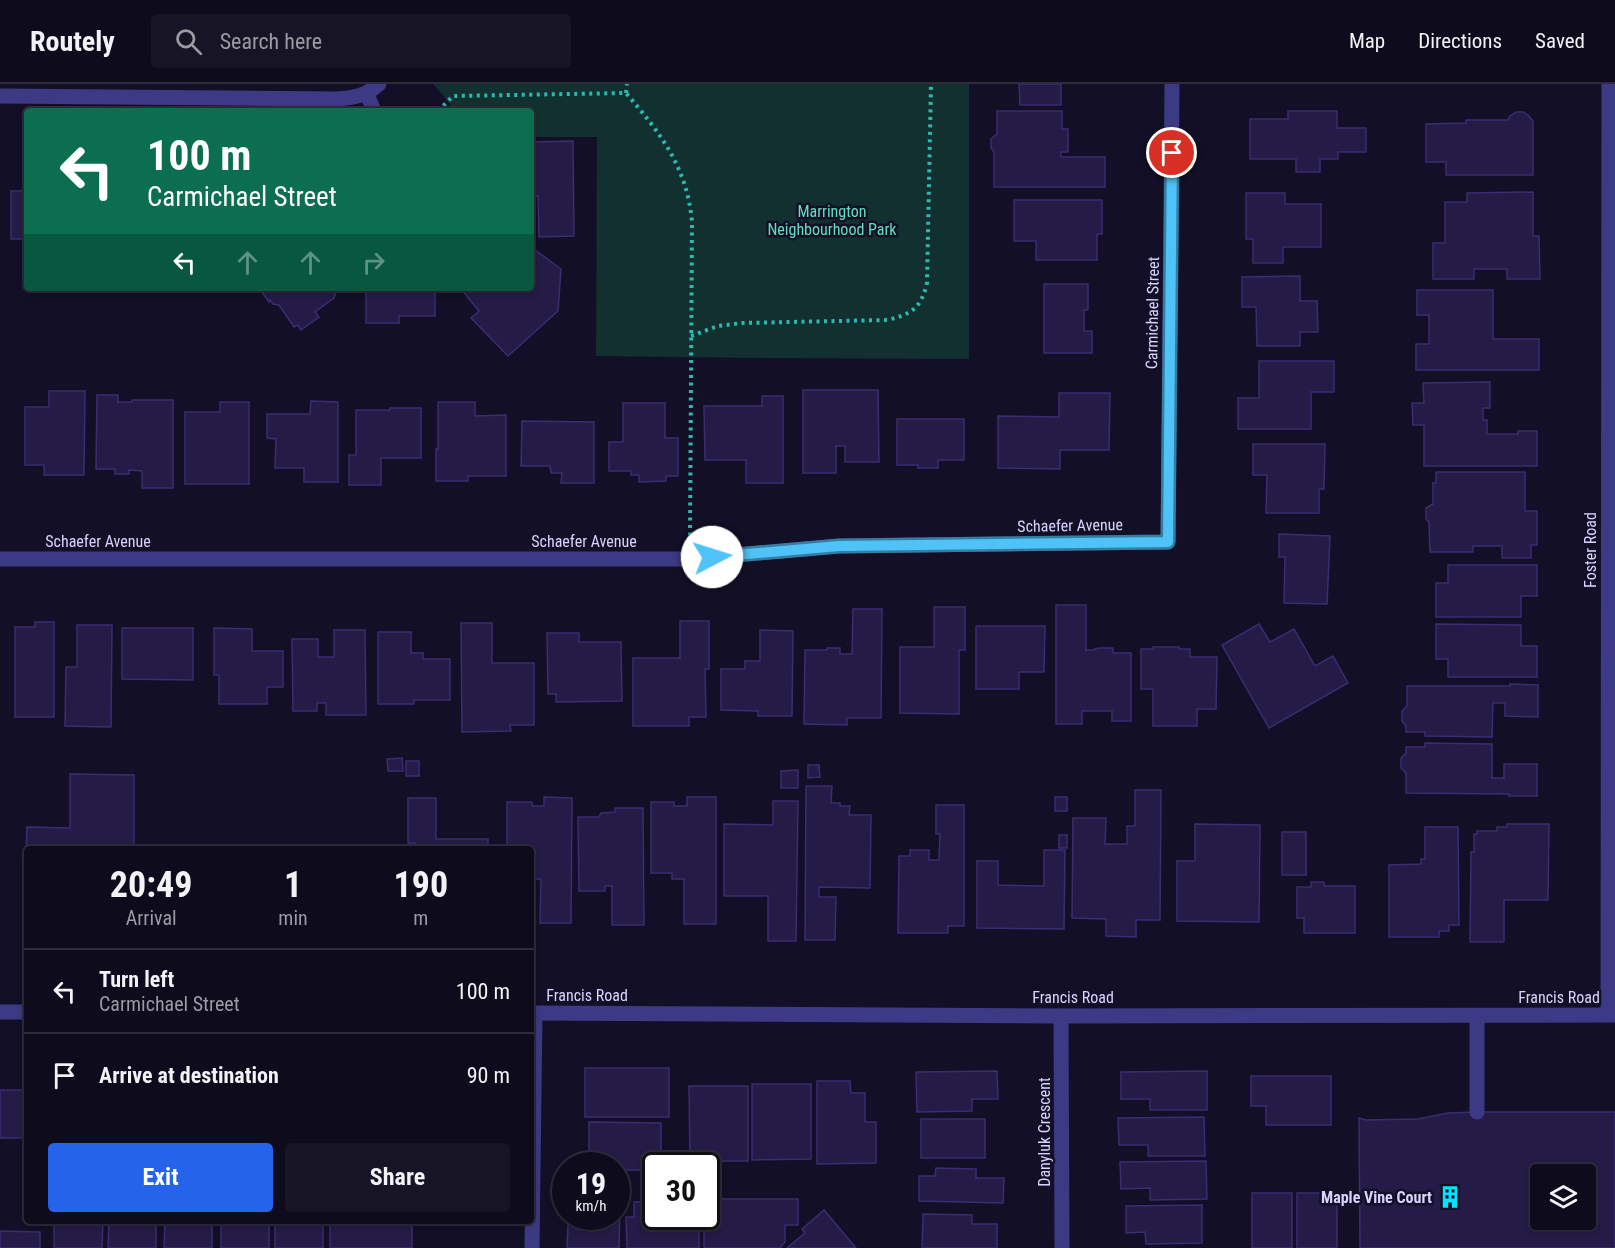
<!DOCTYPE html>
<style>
body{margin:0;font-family:"Roboto Condensed",sans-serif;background:#171425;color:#f1f3f6;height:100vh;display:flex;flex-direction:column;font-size:22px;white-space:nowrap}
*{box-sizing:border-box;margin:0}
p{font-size:20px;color:#9b9ba3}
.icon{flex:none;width:33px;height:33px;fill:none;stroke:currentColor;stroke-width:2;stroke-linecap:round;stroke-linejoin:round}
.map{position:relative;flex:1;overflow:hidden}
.details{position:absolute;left:24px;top:762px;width:510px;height:378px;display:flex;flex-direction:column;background:#0e0b1c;border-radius:6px;box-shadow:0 3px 9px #0003,0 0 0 2px #2e2b3b}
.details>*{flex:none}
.top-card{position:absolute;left:24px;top:24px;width:510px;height:183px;border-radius:6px;box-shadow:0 3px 9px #0003,0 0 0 2px #2e2b3b;background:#0b6e4f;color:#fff;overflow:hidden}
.fabs{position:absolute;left:1530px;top:1080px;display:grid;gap:12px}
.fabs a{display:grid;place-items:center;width:66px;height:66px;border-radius:6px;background:#0e0b1c;box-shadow:0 3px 9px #0003,0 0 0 2px #2e2b3b;font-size:30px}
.speed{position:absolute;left:552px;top:1068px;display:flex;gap:12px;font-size:30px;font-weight:700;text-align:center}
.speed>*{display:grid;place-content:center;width:78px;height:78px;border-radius:50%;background:#0e0b1c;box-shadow:0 3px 9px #0003,0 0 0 2px #2e2b3b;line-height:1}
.speed small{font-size:15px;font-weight:400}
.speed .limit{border:3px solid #111;border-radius:9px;background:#fff;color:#111}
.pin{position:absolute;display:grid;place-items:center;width:51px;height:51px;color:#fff;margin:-26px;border:3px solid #fff;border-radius:50%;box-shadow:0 2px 6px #0007}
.me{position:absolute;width:66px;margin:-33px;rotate:85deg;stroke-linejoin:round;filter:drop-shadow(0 0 4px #0008)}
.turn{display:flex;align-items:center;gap:21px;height:126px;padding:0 24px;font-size:27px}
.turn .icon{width:78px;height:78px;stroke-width:2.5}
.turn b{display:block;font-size:42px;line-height:51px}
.lanes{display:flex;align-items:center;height:57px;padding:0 24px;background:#0003;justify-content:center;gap:30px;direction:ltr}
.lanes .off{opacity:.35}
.eta{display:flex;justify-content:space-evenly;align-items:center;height:102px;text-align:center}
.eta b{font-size:36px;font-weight:700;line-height:42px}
.primary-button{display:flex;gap:12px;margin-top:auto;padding:12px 24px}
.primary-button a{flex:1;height:69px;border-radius:6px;background:#2563eb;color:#fff;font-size:24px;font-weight:700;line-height:69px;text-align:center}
.primary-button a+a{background:#171425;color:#f1f3f6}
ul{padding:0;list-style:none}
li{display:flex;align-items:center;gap:18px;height:84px;padding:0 24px;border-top:2px solid #2e2b3b}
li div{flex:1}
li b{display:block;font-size:22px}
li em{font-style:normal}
header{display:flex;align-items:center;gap:36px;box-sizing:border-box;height:84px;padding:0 30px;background:#0e0b1c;border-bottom:2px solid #2e2b3b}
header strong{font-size:28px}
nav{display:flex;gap:33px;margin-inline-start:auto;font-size:21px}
.search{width:420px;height:54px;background:#171425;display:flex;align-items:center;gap:15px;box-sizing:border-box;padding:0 21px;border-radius:6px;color:#9b9ba3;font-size:22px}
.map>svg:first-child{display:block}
.green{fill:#12302f}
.building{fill:#241b47;stroke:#3b2d73;stroke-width:1.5;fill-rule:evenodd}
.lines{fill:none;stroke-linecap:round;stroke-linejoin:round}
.path{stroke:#2fb8b0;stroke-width:4;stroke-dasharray:3 4.5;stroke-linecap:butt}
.minor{stroke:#3d3a85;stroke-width:15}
.route-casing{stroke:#337fa1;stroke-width:15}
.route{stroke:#4fc3f7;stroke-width:10}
.labels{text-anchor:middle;stroke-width:5;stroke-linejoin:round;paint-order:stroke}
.park-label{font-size:16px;fill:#5fe0c0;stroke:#130f26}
.street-label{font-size:16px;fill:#d9d4ff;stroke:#130f26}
.poi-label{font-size:16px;font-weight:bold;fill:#d9d4ff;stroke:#130f26;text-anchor:end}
</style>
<header>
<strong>Routely</strong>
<div class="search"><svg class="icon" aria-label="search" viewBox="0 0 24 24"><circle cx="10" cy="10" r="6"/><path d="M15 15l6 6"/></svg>Search here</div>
<nav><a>Map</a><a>Directions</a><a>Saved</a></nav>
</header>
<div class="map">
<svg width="1615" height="1164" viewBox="0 0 1615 1164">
<rect width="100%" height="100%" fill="#130f26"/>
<polygon class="green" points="433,0 969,0 969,275 761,274 596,272 597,53 531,53 531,27 454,27 444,12"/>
<g class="building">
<polygon points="1019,0 1061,0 1061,21 1020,21"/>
<polygon points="997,27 1062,27 1062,45 1068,45 1068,68 1061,68 1061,73 1105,73 1105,103 994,103 994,68 991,64 991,55 997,50"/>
<polygon points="1288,27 1337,27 1337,44 1366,44 1366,68 1338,68 1338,75 1320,75 1320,88 1296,88 1296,75 1250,75 1250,35 1288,35"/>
<polygon points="1516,28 1523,28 1529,32 1533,37 1533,91 1446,91 1446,78 1426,78 1426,40 1466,39 1466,36 1508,36 1510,32"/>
<polygon points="573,57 574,152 539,153 538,112 531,112 531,58"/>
<rect x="11" y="107" width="16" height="48"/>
<polygon points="1533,108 1533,152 1539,152 1540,195 1507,195 1507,185 1474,185 1474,195 1433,195 1433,159 1445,159 1445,118 1467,118 1467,109"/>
<polygon points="1246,109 1285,109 1285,120 1321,120 1321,163 1283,163 1283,179 1253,179 1253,155 1246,155"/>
<polygon points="1014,116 1102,116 1102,150 1097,150 1097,176 1036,176 1036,157 1014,157"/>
<polygon points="531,163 561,185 558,227 508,272 471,234 479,227 460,204 531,204"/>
<polygon points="1300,192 1300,217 1317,217 1318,248 1300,248 1300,262 1257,262 1256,223 1242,223 1242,193"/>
<polygon points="1044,200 1088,200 1088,226 1084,226 1084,247 1092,247 1092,269 1044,269"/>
<polygon points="259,204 336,204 336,208 334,214 315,228 319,233 301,246 298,241 294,243 279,221 273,220 270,216 269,218"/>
<polygon points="366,204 435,204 435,232 399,232 399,239 366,239"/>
<polygon points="1417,206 1493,206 1493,255 1539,255 1539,286 1416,286 1416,260 1429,260 1429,231 1417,231"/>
<polygon points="1259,277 1334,277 1334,308 1311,308 1311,345 1238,345 1238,314 1259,314"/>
<polygon points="1490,298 1490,324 1483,324 1483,336 1487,336 1487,350 1518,350 1518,347 1537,347 1537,382 1424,382 1424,341 1413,341 1412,319 1424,319 1423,299"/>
<polygon points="803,306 878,306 879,378 845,378 845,362 836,362 836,389 803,389"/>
<polygon points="49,307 85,307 84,391 44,391 44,381 25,381 25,323 49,323"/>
<polygon points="1059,309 1110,309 1109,366 1060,366 1060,385 998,384 998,332 1059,333"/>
<polygon points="97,311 118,311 118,318 132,318 132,316 173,316 173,404 142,404 142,387 129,386 129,390 115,390 115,385 96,385"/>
<polygon points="762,312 783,312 783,399 746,399 746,376 705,376 704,322 762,322"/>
<polygon points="311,317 338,318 338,398 304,398 304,384 275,384 276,355 267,354 267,330 310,330"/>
<polygon points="220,318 249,318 249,400 185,400 185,328 220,328"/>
<polygon points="438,318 475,318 475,332 506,331 506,392 468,392 468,397 436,397 436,365 438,365"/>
<polygon points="623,319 665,319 665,354 678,354 678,392 666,392 666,397 639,398 639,391 631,391 631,387 609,387 609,358 623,358"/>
<polygon points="390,324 421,324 421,374 381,374 381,401 349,401 349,371 356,371 356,326 390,326"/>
<polygon points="897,335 964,335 964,376 938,376 938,384 918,384 918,381 897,381"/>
<polygon points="522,337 594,338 594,399 561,399 562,389 551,389 550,382 521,382"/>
<polygon points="1253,360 1325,360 1324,405 1319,405 1319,429 1266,429 1267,391 1253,391"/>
<polygon points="1436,388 1525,388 1525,427 1537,427 1537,461 1531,461 1531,474 1502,474 1502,462 1473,462 1473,468 1430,468 1429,438 1426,435 1426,424 1433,420 1433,399 1436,399"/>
<polygon points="1279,450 1330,452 1327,520 1284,519 1285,473 1279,473"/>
<polygon points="1448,481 1537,481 1537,512 1521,512 1521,533 1436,533 1436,499 1448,499"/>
<polygon points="1056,521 1086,521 1086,566 1093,566 1098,564 1113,564 1113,569 1131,569 1131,637 1112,637 1112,627 1082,627 1082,640 1056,640"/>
<polygon points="934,523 965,523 965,566 959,566 959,630 900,629 900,563 934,563"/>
<polygon points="853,525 882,525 881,634 847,634 847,641 804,640 805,566 827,566 827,564 840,564 840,570 852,570"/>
<polygon points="680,537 709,537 709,585 705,585 706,633 689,633 689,642 633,642 633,574 680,574"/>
<polygon points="35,538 54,538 54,633 15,633 15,543 35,543"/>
<polygon points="461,539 492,539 492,579 534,579 534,641 510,641 511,647 462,648"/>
<polygon points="1259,540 1270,558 1294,545 1315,582 1333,572 1348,599 1269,644 1222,561"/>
<polygon points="1436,540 1521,541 1521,562 1537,562 1537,593 1448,593 1448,575 1436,575"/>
<polygon points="77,541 112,541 111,643 65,642 66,583 77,583"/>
<polygon points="976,542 1045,542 1044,588 1019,588 1019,605 976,605"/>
<polygon points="122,544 193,544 193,596 122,595"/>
<polygon points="214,544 252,545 252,567 283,567 283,603 267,603 267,620 219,620 219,591 214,591"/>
<polygon points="334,546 365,546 366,631 326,631 326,619 317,619 317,627 293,627 292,555 318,555 318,573 334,573"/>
<polygon points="760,546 793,547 792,632 758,632 758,627 721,626 721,585 745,585 745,577 760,577"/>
<polygon points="378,548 411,548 411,569 423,569 423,575 450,575 450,616 414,616 414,620 378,620"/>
<polygon points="547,549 579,549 579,558 621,558 622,617 556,618 556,610 548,610"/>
<polygon points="1153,563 1179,563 1179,565 1190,565 1190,573 1217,573 1216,625 1197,625 1197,642 1153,642 1153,605 1141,605 1141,565 1153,565"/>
<polygon points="1510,600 1538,601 1538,633 1505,632 1505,619 1493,619 1492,653 1425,652 1425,648 1406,648 1406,642 1402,637 1402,627 1407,622 1407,602 1510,602"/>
<polygon points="1425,659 1492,660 1492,694 1504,694 1504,680 1537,680 1537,712 1509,712 1509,710 1406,709 1406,689 1401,684 1401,674 1406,669 1406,663 1425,663"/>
<polygon points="402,674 403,687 388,687 387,675"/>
<rect x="406" y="677" width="13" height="15"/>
<polygon points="808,681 819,681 820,693 808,694"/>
<polygon points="798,686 798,704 781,704 781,687"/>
<polygon points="70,690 134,691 134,765 27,765 26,772 27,743 70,744"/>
<polygon points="806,702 832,702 831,719 840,719 840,722 850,722 849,731 871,731 870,804 819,803 819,813 836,813 835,856 805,856"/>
<polygon points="1135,706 1161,706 1160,836 1136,836 1136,853 1106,852 1106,835 1072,834 1073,734 1106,734 1105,760 1127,760 1127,742 1135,742"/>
<polygon points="544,713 572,714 571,839 540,839 541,795 531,795 531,765 507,765 507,718 532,718 532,722 544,722"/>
<polygon points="687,713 716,713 716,840 684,840 684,795 672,795 672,789 651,789 651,718 674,718 674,722 687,722"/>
<rect x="1055" y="713" width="12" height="14"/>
<polygon points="408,714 436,714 436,755 488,755 488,765 415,765 415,759 408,759"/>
<polygon points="773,717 798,717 796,857 768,857 768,812 724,812 724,740 773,741"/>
<polygon points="936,721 964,721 964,842 948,842 948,849 898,849 899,772 910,772 910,766 929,766 929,776 939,776 940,750 936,750"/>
<polygon points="615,724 643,724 644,841 612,841 612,802 605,802 605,807 579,807 578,733 599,733 601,729 615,728"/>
<polygon points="1195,740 1260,741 1259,838 1177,837 1177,777 1195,777"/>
<polygon points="1507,740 1549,740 1548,816 1504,816 1504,858 1470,858 1471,768 1474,768 1474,750 1477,750 1477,747 1497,747 1497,743 1507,743"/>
<polygon points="1425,743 1458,743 1459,841 1449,841 1449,847 1439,847 1439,853 1389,853 1389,781 1421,780 1421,775 1425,775"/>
<rect x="1282" y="748" width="24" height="43"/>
<rect x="1059" y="751" width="8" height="13"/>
<rect x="230" y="762" width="50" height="3"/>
<polygon points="1044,766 1065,766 1064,845 977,844 977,777 998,777 998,801 1044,802"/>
<rect x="25" y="792" width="2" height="68"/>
<polygon points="1311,798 1324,798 1324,802 1355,802 1355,849 1304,849 1304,834 1297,834 1297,803 1311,803"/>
<rect x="585" y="984" width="84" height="49"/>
<polygon points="997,987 998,1015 972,1015 972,1027 917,1028 916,988"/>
<polygon points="1207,987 1207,1026 1150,1026 1150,1015 1121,1015 1121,988"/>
<polygon points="1251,992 1331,992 1331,1041 1266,1041 1266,1022 1251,1022"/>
<polygon points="817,997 850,997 851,1009 865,1009 865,1038 876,1038 876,1079 817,1080"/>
<polygon points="752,1000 811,1000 811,1075 752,1076"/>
<polygon points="689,1002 748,1002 748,1077 690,1077"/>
<rect x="0" y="1006" width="27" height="48"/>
<path d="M1477,1028H1615V1164H1360L1359,1034L1366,1036L1418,1035L1448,1029ZM1540,1090H1586V1136H1540Z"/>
<polygon points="1204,1033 1205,1072 1148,1072 1148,1061 1119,1061 1118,1034"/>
<rect x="921" y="1035" width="64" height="39"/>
<polygon points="589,1038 661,1039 661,1082 656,1082 656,1086 618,1086 618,1098 616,1098 616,1082 589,1082"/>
<polygon points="1206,1077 1207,1115 1150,1116 1150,1104 1121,1105 1120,1078"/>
<polygon points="936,1084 976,1085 976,1094 1004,1094 1003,1119 919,1117 919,1092 935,1092"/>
<rect x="1252" y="1109" width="40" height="55"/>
<rect x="1297" y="1109" width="40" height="55"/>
<polygon points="706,1115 798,1115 798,1141 785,1141 785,1158 780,1164 704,1164 704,1132 706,1132"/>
<polygon points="656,1117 656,1132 699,1132 699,1164 627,1164 626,1133 634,1133 634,1118"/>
<polygon points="616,1120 620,1120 619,1164 567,1164 568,1141 575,1141 576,1132 616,1132"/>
<polygon points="1202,1121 1202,1159 1146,1160 1145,1148 1126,1149 1126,1122"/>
<polygon points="824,1126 856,1164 787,1164 805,1149 802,1145"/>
<polygon points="923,1130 972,1131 972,1140 997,1140 997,1164 922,1164"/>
<polygon points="54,1137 103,1137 102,1164 54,1164"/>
<polygon points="109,1137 156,1137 156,1164 108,1164"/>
<polygon points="165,1137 212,1137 212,1164 164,1164"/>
<rect x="221" y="1137" width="48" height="27"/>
<rect x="275" y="1137" width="48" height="27"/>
<rect x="330" y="1137" width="82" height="27"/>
<polygon points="0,1147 40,1148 40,1164 0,1164"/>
</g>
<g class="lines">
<g class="path">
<polyline points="626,9 627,0"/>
<path d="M438,27L453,12L626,9C661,50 687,83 692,138L690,453"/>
<path d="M691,252L718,242L742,239L887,236C912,230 921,224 927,199L931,0"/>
</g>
<g class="minor">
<polyline points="367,10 374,27"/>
<path d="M0,12L336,15C353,14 366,12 379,0"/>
<polyline points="0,475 690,475 839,462 1168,458 1172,0"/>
<polyline points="0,928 27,928"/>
<polyline points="531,929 1061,932 1615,931"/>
<polyline points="1608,931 1609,0"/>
<polyline points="1061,932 1062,1164"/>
<polyline points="1477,932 1477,1028"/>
<polyline points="532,1164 535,929"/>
</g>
</g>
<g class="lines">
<g class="route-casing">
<polyline id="route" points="712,473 839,462 1168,458 1172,69"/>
</g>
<use href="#route" class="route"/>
</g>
<defs>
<g id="building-bare" transform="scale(1.8)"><path d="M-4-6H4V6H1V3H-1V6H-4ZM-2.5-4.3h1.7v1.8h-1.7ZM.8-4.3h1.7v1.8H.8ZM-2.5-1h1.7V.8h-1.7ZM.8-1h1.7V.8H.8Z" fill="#00e5ff" stroke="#130f26" stroke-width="2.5" paint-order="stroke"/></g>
</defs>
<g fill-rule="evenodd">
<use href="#building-bare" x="1450" y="1113"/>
</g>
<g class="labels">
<g class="park-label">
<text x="832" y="133">Marrington<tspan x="832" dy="18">Neighbourhood Park</tspan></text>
</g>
<g class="street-label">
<text transform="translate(1152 229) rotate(-89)" y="6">Carmichael Street</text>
<text transform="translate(1070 441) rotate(-1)" y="6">Schaefer Avenue</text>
<text x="98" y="463">Schaefer Avenue</text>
<text x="584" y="463">Schaefer Avenue</text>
<text transform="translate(1590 466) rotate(-90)" y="6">Foster Road</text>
<text x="587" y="917">Francis Road</text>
<text x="1073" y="919">Francis Road</text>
<text x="1559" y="919">Francis Road</text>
<text transform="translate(1044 1048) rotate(-90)" y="6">Danyluk Crescent</text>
</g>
<g class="poi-label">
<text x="1432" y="1119">Maple Vine Court</text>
</g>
</g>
</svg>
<div class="fabs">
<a><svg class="icon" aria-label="layers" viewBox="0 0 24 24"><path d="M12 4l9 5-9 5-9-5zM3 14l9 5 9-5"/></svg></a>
</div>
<div class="speed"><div>19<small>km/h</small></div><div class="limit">30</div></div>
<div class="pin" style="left:1172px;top:69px;background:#d93025"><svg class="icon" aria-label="arrive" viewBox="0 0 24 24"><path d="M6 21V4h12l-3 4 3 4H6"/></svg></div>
<svg class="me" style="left:712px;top:473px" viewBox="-20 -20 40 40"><circle r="19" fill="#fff"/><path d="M0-13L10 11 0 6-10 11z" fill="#4fc3f7"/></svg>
<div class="top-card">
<div class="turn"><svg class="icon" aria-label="left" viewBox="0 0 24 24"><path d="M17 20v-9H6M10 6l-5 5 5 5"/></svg><div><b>100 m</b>Carmichael Street</div></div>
<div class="lanes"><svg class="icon" aria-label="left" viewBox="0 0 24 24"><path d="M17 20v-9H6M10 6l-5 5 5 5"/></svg><svg class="icon off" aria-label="ahead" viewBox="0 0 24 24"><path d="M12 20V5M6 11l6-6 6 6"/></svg><svg class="icon off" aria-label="ahead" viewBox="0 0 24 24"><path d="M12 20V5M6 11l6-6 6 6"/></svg><svg class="icon off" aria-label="right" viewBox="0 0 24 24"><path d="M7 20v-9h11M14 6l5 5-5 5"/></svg></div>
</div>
<section class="details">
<div class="eta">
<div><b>20:49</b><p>Arrival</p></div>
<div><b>1</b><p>min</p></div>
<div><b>190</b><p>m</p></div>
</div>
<ul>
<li><svg class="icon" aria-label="left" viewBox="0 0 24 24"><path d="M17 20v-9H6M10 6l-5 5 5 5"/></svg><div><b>Turn left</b><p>Carmichael Street</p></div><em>100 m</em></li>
<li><svg class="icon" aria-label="arrive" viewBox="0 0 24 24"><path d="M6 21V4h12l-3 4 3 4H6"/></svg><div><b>Arrive at destination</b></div><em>90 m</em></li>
</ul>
<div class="primary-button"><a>Exit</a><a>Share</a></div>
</section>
</div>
